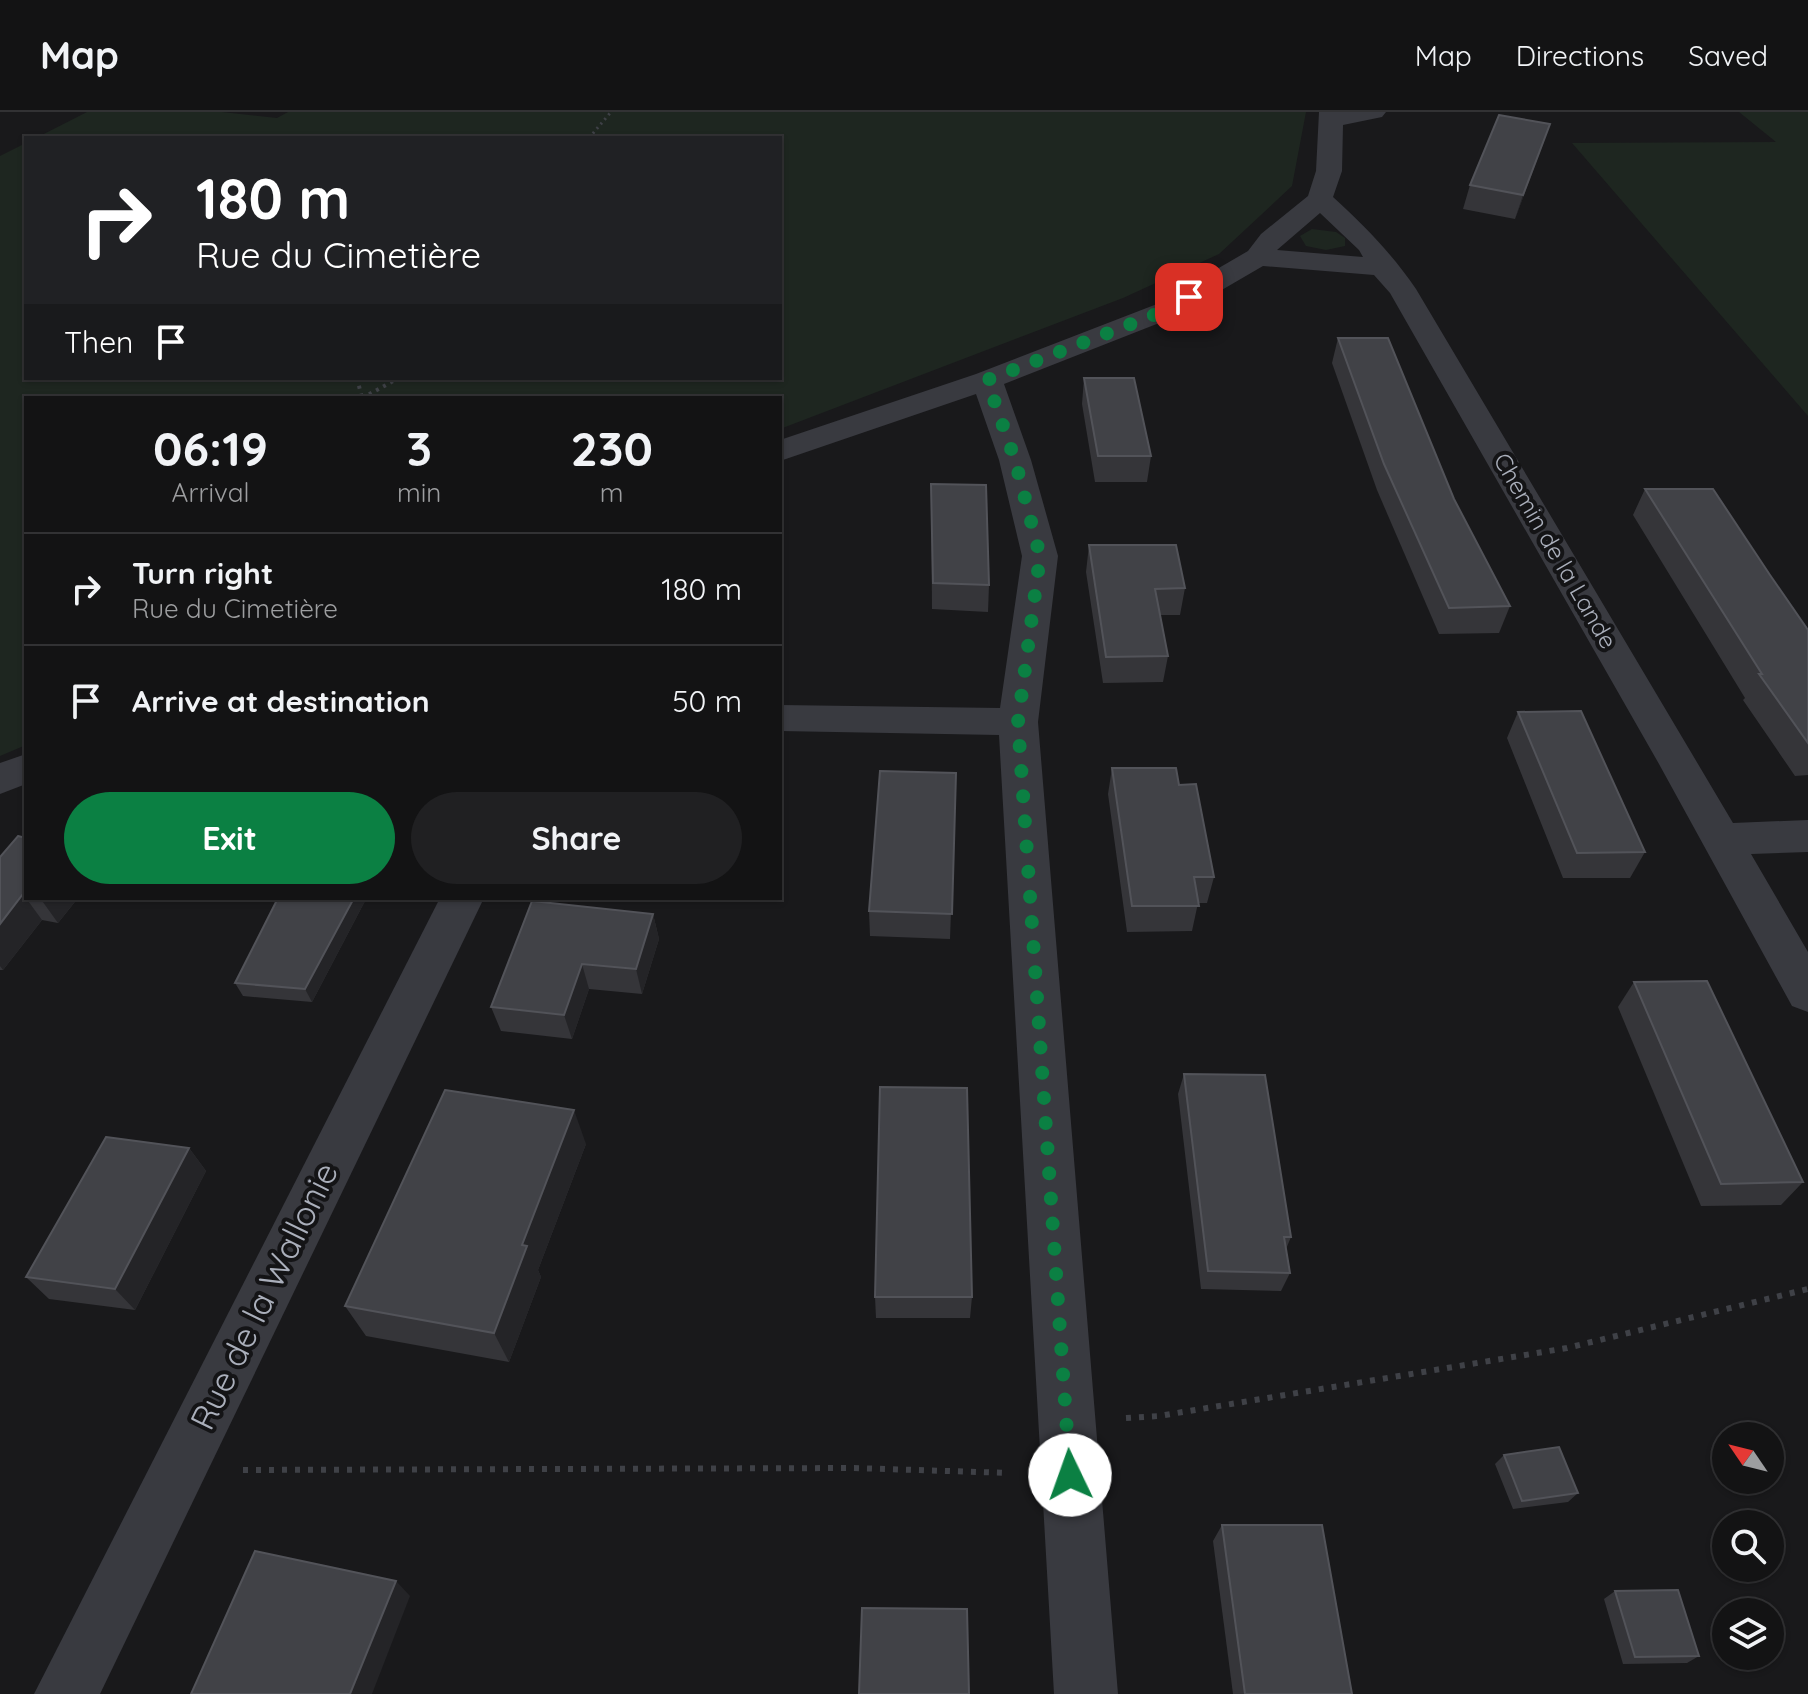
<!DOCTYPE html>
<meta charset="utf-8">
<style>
body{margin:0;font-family:Quicksand,sans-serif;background:#202022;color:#f1f3f6;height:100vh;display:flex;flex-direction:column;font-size:30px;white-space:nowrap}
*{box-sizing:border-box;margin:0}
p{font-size:26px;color:#9d9ea0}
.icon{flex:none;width:44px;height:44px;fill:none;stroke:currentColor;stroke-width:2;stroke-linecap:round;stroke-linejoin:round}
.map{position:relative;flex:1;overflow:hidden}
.details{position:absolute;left:24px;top:284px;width:758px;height:504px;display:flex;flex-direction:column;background:#131314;border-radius:0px;box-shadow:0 2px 6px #0004,0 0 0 2px #323234}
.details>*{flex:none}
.guide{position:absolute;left:24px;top:24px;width:758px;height:244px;border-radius:0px;box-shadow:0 2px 6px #0004,0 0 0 2px #323234;background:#202124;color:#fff;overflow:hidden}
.needle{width:52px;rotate:305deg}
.fabs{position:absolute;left:1712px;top:1310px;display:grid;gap:16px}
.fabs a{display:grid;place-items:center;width:72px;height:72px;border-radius:50%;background:#131314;box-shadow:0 2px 6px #0004,0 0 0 2px #323234;font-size:40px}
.pin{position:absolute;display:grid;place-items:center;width:68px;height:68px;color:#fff;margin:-34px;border-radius:16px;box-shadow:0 4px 12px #0006}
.me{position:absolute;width:88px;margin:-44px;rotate:357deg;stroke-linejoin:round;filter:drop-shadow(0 0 6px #0008)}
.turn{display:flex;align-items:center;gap:28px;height:168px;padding:0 40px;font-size:36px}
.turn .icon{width:104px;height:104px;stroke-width:2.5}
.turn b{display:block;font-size:56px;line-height:68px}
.then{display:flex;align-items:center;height:76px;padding:0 40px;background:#0003;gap:16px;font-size:30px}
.eta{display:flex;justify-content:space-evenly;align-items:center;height:136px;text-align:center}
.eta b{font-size:48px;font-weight:800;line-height:56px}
.primary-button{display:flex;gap:16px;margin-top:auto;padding:16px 40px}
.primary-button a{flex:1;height:92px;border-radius:48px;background:#0b8043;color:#fff;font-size:32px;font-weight:800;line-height:92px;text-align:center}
.primary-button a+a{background:#202022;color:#f1f3f6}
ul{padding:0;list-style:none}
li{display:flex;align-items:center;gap:24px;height:112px;padding:0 40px;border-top:2px solid #323234}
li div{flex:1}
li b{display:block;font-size:30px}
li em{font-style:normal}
header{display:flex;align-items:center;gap:48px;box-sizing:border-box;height:112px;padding:0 40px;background:#131314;border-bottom:2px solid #323234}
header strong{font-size:38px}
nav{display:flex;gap:44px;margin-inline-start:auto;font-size:28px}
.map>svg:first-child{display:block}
.green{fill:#1e2620}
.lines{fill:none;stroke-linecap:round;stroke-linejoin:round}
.path-far2{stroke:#3f4147;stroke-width:3;stroke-dasharray:2 4;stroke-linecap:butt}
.path-far1{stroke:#3f4147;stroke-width:4;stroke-dasharray:3 5;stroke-linecap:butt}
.path{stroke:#3f4147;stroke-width:6;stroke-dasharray:5 8;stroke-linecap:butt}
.street{fill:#393a40;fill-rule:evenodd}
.wall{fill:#353539}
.shaded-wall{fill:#242427}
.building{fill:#414247;stroke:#525359;stroke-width:2}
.route{stroke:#0b8043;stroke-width:14;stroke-dasharray:0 25.2}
.labels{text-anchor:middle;stroke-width:8;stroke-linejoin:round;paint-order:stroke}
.far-street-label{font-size:24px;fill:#aaafbb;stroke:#141416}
.near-street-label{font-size:34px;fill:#aaafbb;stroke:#141416}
</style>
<header>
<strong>Map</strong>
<nav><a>Map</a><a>Directions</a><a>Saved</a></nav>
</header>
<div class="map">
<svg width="1808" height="1582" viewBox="0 0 1808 1582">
<rect width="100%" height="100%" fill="#19191b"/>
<g class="green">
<polygon points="87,0 222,0 277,6 288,0 1306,0 1292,74 1219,142 1123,186 780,317 780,286 26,286 26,633 0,644 0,44 26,31 26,266 780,266 780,26 36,26"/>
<polygon points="1739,0 1808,0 1808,304 1572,31 1776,30"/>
<polygon points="1312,117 1336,120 1345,126 1345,134 1326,138 1306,134 1300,124"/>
</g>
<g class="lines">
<polyline class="path-far2" points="589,26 611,0"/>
<g class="path-far1">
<polyline points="357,266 362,286"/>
<polyline points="362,286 399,266"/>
</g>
<g class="path">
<polyline points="1126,1306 1159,1304 1567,1236 1808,1177"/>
<polyline points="243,1358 854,1356 1009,1361"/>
</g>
<g class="street">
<path d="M1319,0H1386L1382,5L1343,13L1342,59L1333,85C1365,114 1392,142 1416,177L1733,711L1808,708V740L1751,742L1808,840V900L1792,894L1659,652L1390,181L1374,163L1263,154L1177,204L1004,272L1031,348L1058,444L1038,610L1118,1582H1054L999,623L780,619V593L1000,596L1022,444L999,348L976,282L780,349V328L976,262L1157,192L1248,139L1261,122L1308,84L1316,59ZM1320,101L1359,138L1363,145L1277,138Z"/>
<polygon points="26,642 26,672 0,682 0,651"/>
<polygon points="440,786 484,786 100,1582 34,1582"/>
</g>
</g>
<g class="wall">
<polygon points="1550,12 1515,107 1463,97 1470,73"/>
<polygon points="1338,226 1454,387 1510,494 1499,521 1439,522 1377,378 1332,251"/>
<polygon points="1084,266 1151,344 1147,370 1095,370 1082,292"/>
<polygon points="931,372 989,473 988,500 932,497"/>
<polygon points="1645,377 1770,463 1808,518 1808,663 1795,664 1743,588 1745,586 1633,403"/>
<polygon points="1089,433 1185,476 1180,503 1160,503 1168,544 1163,570 1103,571 1086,460"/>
<polygon points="1518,600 1645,740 1630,766 1563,766 1507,626"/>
<polygon points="1112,656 1179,673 1214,765 1207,791 1198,791 1192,819 1127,820 1108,682"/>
<polygon points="956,661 950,827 870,824 869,799"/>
<polygon points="26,726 26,786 78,786 58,811 42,808 3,858 0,858 0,745"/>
<polygon points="365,789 312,890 243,884 235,871"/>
<polygon points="653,802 659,827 642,882 589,877 572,927 501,919 491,895"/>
<polygon points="1634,870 1803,1070 1781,1093 1701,1094 1618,895"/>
<polygon points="1184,962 1291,1125 1286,1137 1290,1161 1281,1179 1201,1177 1178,982"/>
<polygon points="586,1032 538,1158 541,1165 509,1250 366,1224 345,1194"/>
<polygon points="189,1036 206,1059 135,1198 49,1187 26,1165"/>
<polygon points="875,1185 972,1185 970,1206 876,1206"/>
<polygon points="1504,1343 1578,1381 1568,1390 1513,1397 1495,1352"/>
<polygon points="1222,1413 1352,1582 1233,1582 1213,1429"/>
<polygon points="1615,1479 1699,1544 1687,1551 1623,1552 1604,1487"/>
</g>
<g class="shaded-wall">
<polygon points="1550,12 1542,35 1515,107 1523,83"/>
<polygon points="23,782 42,808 3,858 0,854 0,812"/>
<polygon points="40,786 78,786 58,811"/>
<polygon points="354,786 363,786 365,789 312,890 305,877"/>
<polygon points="653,802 659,827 642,882 636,857"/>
<polygon points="582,852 589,877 572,927 564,903"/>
<polygon points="574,998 586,1032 538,1158 541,1165 509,1250 494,1221 522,1133"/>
<polygon points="189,1036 206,1059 135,1198 115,1177"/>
<polygon points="396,1469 410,1484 372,1582 350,1582"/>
</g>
<g class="building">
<polygon points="1499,3 1550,12 1523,83 1470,73"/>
<polygon points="1338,226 1388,226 1454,387 1510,494 1449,496 1384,352"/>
<polygon points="1084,266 1134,266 1151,344 1098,344"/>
<polygon points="931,372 986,373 989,473 933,471"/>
<polygon points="1645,377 1713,377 1770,463 1808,518 1808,631 1759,562 1762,562"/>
<polygon points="1089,433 1176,433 1185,476 1155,477 1168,544 1106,545"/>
<polygon points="1581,599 1645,740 1577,741 1518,600"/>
<polygon points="1112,656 1176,656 1179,673 1196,672 1214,765 1194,765 1199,794 1132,794"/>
<polygon points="880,659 956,661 952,802 869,799"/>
<polygon points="18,724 26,726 26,783 23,782 0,812 0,745"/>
<polygon points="278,786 354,786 305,877 235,871"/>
<polygon points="532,789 653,802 636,857 582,852 564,903 491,895"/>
<polygon points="1707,869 1803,1070 1721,1072 1634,870"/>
<polygon points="1184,962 1265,963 1291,1125 1284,1125 1290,1161 1208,1159"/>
<polygon points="880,975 967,976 972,1185 875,1185"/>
<polygon points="445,978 574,998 522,1133 527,1134 494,1221 345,1194"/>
<polygon points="106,1025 189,1036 115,1177 26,1165"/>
<polygon points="1559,1335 1578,1381 1522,1389 1504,1343"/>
<polygon points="1222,1413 1322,1413 1352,1582 1245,1582"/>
<polygon points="255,1439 396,1469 350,1582 191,1582"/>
<polygon points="1678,1478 1699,1544 1635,1545 1615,1479"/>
<polygon points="862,1496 967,1497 969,1582 859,1582"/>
</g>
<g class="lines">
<polyline class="route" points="1070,1363 1018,610 1040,444 1015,348 987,268 1167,198 1189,185"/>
</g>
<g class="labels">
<g class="far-street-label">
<text transform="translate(1555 439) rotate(60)" y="8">Chemin de la Lande</text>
</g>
<g class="near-street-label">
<text transform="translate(264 1184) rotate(-64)" y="12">Rue de la Wallonie</text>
</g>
</g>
</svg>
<div class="fabs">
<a><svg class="needle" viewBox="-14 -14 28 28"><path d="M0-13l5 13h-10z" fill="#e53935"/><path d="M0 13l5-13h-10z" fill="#9d9ea0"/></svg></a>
<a><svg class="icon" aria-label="search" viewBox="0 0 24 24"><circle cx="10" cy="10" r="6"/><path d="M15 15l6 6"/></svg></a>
<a><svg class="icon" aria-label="layers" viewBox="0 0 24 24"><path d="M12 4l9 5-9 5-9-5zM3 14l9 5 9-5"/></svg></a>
</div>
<div class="pin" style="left:1189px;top:185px;background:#d93025"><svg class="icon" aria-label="arrive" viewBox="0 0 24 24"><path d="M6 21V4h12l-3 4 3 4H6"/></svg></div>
<svg class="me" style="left:1070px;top:1363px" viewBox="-20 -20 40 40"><circle r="19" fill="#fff"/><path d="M0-13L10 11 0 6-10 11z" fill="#0b8043"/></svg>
<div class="guide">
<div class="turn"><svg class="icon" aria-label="right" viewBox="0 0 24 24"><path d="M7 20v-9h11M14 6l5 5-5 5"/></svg><div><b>180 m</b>Rue du Cimetière</div></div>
<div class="then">Then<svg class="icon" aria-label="arrive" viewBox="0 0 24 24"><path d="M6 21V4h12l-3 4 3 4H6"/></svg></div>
</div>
<section class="details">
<div class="eta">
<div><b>06:19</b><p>Arrival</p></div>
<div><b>3</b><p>min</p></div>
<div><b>230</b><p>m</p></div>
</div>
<ul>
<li><svg class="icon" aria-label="right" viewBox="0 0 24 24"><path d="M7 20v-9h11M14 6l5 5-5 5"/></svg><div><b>Turn right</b><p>Rue du Cimetière</p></div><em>180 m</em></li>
<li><svg class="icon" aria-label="arrive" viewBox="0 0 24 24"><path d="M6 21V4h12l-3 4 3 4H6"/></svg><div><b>Arrive at destination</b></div><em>50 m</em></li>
</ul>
<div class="primary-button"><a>Exit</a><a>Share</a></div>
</section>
</div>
